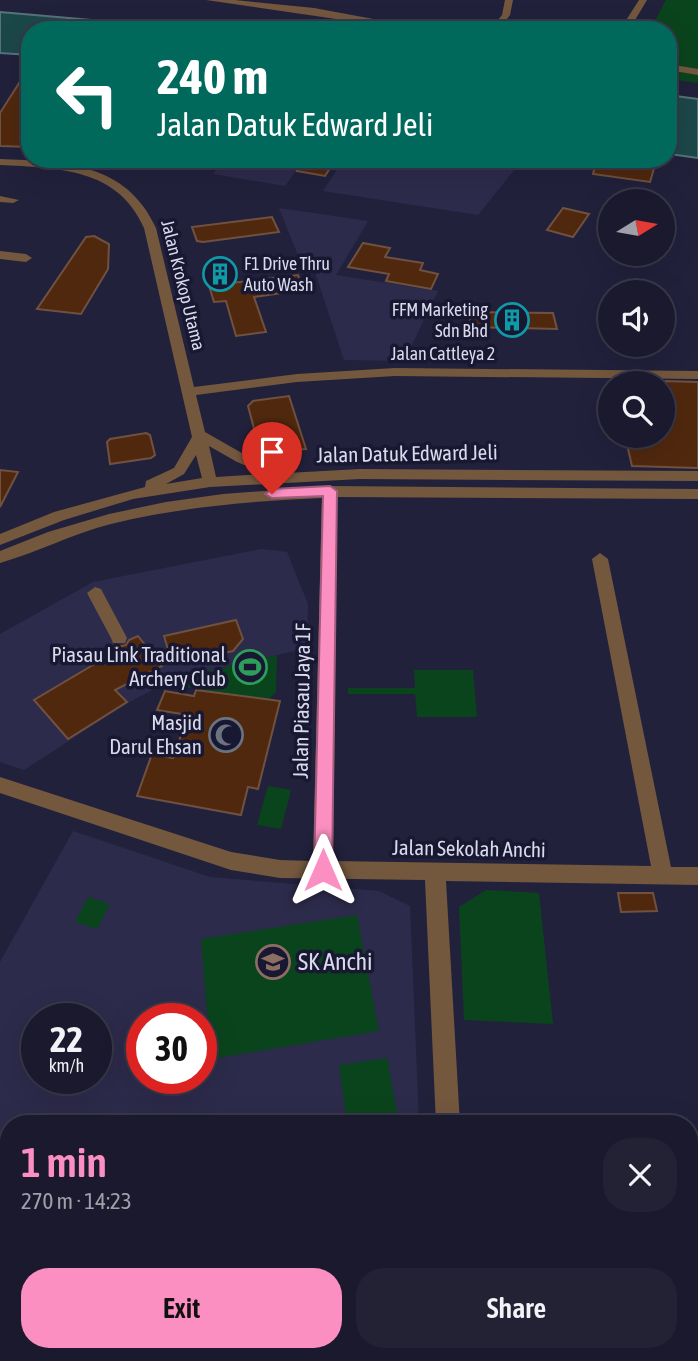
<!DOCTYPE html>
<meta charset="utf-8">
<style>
body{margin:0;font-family:"Asap Condensed",sans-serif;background:#232235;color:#f1f3f6;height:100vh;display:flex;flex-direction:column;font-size:26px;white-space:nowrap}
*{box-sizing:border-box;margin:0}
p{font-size:23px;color:#9fa0aa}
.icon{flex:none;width:38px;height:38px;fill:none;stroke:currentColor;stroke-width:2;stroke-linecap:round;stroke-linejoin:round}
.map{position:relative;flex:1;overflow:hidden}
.side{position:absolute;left:0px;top:1115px;width:698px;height:247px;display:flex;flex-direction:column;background:#1a192d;border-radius:28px 28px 0 0;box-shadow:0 7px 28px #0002,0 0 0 2px #383849}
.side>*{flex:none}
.banner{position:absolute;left:21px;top:21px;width:656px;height:147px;border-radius:28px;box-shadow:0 7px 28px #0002,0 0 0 2px #383849;background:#00695c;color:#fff;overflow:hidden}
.needle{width:46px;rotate:79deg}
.fabs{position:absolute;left:598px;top:189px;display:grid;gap:14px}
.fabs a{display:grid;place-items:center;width:77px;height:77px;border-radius:50%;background:#1a192d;box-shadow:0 7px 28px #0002,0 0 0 2px #383849;font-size:35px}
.speed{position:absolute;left:21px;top:1003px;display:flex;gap:14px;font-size:35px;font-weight:700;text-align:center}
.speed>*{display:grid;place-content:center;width:91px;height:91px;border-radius:50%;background:#1a192d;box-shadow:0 7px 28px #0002,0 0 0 2px #383849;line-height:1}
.speed small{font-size:18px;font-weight:400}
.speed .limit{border:10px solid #d22;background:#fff;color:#111}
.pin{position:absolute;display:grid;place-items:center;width:60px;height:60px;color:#fff;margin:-72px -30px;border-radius:50% 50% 50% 0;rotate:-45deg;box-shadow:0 0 7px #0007}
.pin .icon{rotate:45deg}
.me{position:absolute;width:77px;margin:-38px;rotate:0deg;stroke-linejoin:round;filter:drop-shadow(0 0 5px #0008)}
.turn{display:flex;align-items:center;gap:24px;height:147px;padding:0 21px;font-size:32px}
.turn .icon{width:91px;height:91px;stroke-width:2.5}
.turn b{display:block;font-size:49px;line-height:60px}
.round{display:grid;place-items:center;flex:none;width:74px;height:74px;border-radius:28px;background:#232235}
.summary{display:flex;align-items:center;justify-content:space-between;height:119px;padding:0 21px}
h1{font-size:42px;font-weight:600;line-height:52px;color:#fc8fc2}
.action{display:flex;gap:14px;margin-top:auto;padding:14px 21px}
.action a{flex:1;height:80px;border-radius:28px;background:#fc8fc2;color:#111;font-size:28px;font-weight:600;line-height:80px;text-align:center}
.action a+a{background:#232235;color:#f1f3f6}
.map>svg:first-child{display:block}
.built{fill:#2d2b4b;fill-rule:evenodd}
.green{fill:#0a441c}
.water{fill:#1c4749;stroke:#55737a;stroke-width:2}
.building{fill:#50280e;stroke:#705140;stroke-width:2}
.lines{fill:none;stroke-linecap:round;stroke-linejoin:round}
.minor{fill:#73583e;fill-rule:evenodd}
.route{fill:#fc8fc2;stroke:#a45d7e;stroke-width:2}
.labels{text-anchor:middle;stroke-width:7;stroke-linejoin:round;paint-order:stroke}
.far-poi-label{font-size:18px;fill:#dadaed;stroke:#191832;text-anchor:start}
.far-street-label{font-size:18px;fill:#dadaed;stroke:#191832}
.street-label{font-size:21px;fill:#dadaed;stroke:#191832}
.poi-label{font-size:21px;fill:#dadaed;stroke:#191832;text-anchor:end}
.near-poi-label{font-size:24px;fill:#dadaed;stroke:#191832;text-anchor:start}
</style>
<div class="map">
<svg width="698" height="1361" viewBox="0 0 698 1361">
<rect width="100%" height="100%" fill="#22213c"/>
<g class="built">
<polygon points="224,159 304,159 285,186 213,174"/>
<polygon points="344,159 523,159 478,215 323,191"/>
<polygon points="279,208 368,221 336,275 438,291 404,361 344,360 315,272 304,270"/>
<polygon points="261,549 287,552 308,604 307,648 171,680 126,704 24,770 0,762 0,634 93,582"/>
<path d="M73,831L210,877L379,891L410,906L419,1123L9,1124V1353H429L430,1361H0V962ZM37,1018H96V1078H37ZM142,1018H201V1078H142Z"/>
</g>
<g class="green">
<polygon points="666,0 698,0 698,83 669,79 668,30 650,30"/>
<polygon points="277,655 276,692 269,699 170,685 171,680"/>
<polygon points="414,670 473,670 477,717 417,717 415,694 348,694 348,688 415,688"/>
<polygon points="268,786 291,790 281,829 257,825"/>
<polygon points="486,890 539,893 553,1024 464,1020 459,907"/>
<polygon points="88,897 110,904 97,929 75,922"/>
<polygon points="357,915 379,1031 211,1059 201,939"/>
<polygon points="387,1058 399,1123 347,1123 339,1065"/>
</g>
<g class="water">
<polygon points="0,12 206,30 30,30 30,55 0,53"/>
<polygon points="668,95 698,99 698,158 669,154"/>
</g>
<g class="building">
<polygon points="30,66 30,147 0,146 0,113"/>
<polygon points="305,159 336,159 325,176 297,171"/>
<polygon points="597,159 617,159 655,165 650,182 593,174"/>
<polygon points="563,208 589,214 573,237 547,230"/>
<polygon points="272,217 279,232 203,242 197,241 192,227"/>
<polygon points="94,236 109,244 108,269 81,314 37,309 86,237"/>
<polygon points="363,243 390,248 385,257 423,263 420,270 438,274 431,289 386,281 389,274 348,267"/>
<polygon points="226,266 232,283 298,275 304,290 254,297 266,332 236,336 226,301 214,302 209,286 214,285 209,269"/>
<polygon points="470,312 553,313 557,329 470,327"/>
<polygon points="663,381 698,382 698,468 632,466 625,436 663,436"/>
<polygon points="289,396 306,449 269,451 259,447 248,406 253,401"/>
<polygon points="146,433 150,435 155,455 151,458 110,464 107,442 110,439"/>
<polygon points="0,470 18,472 0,507"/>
<polygon points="236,620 243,639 233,651 187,661 170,656 164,636"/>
<polygon points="138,636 162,666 115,690 127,702 68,739 34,700 113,653 110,649 126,645 129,640"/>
<polygon points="196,690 280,701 258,789 248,787 241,815 137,796 152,754 173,758 188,715 157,710 165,691 194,696"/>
<polygon points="618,893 653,893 657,911 621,912"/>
</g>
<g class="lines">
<g class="minor">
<polygon points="206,0 235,0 314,8 433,30 411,30"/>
<polygon points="505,0 513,0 510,15 499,30 490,30 502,15"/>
<polygon points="639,0 647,0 629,30 578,22 582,19 623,25"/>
<polygon points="668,64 698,69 698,75 668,70"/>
<path d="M0,159C64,162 126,162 156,228L194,387L297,374L395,368L698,371V379L395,376L297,382L196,395L205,432L247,456L287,473L360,469L698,471V481L360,479L210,487L133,499L64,520L0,545V534L54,512L145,487L146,481L174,468L192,437L144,228C118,168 58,168 0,165ZM209,446L237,462L266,474L216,477ZM196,455L202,478L166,484L184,474Z"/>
<polygon points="0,196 19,200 13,203 0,202"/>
<polygon points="0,251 26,254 32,258 26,262 0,259"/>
<path d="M330,486L698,489V499L337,497L333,861L651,866L592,559L600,553L608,559L671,867H698V885L446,881L460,1124H436L425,880L280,878L231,870L0,793V777L231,852L280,860L313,861L322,498C251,501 180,507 111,524C72,534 38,552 0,563V551L48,532L109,514L166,502L223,494Z"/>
<polygon points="95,587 101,589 127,638 125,643 113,643 111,638 87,593"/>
<rect x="447" y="1353" width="26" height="8"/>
</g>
</g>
<polygon class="route" points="330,486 337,491 332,870 329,876 323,879 316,876 314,870 323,496 272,498 265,494 272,489"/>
<defs>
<g id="building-ring" transform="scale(1.75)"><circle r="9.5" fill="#191832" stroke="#0f9aa8" stroke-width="1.5"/><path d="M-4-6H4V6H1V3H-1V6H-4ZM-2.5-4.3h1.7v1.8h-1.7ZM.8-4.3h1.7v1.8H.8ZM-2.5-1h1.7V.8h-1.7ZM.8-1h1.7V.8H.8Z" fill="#0f9aa8"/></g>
<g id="stadium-ring" transform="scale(1.75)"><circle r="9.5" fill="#191832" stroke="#2e9e5b" stroke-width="1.5"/><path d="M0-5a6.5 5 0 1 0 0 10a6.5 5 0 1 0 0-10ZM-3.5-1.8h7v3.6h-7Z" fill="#2e9e5b"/></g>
<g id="mosque-ring" transform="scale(1.75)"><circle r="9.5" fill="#191832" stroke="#6b7280" stroke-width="1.5"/><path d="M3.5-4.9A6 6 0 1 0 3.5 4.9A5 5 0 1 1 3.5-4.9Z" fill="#6b7280"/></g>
<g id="school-ring" transform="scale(1.75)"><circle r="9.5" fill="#191832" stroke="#8d6e63" stroke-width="1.5"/><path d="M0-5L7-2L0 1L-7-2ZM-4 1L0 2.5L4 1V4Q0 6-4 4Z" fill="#8d6e63"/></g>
</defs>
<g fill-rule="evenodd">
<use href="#building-ring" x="220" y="274"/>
<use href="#building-ring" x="512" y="320"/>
<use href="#stadium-ring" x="250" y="667"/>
<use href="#mosque-ring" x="226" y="735"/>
<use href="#school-ring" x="273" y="962"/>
</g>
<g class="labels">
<g class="far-poi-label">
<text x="244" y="270">F1 Drive Thru<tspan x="244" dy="21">Auto Wash</tspan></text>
<text x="488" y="316" text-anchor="end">FFM Marketing<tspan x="488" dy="21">Sdn Bhd</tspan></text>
</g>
<g class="far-street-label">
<text transform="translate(183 285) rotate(76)" y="6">Jalan Krokop Utama</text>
<text x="443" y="360">Jalan Cattleya 2</text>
</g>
<g class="street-label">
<text transform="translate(407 454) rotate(-1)" y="7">Jalan Datuk Edward Jeli</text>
<text transform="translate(302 701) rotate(-89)" y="7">Jalan Piasau Jaya 1F</text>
<text transform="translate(469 849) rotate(1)" y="7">Jalan Sekolah Anchi</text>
</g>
<g class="poi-label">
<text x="226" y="662">Piasau Link Traditional<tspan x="226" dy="24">Archery Club</tspan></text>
<text x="202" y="730">Masjid<tspan x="202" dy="24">Darul Ehsan</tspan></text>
</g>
<g class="near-poi-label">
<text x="298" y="970">SK Anchi</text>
</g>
</g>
</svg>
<div class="fabs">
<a><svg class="needle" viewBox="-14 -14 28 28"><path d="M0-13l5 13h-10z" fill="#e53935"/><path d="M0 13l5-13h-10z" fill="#9fa0aa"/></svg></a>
<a><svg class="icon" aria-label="sound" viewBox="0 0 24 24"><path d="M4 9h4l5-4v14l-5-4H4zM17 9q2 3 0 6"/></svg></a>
<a><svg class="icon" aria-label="search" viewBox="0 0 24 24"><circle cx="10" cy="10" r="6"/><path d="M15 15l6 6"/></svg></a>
</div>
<div class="speed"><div>22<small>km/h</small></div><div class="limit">30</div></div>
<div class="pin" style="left:272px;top:494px;background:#d93025"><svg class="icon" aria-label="arrive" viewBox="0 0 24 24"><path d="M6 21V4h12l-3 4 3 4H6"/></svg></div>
<svg class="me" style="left:323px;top:870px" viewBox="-20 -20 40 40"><path d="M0-17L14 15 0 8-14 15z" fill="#fc8fc2" stroke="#fff" stroke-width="4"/></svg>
<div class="banner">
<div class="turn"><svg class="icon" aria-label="left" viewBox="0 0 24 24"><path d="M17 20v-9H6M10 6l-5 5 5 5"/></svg><div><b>240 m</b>Jalan Datuk Edward Jeli</div></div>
</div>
<section class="side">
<div class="summary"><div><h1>1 min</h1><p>270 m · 14:23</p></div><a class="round"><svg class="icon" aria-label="close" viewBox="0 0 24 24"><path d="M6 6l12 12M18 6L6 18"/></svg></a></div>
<div class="action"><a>Exit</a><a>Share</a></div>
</section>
</div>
